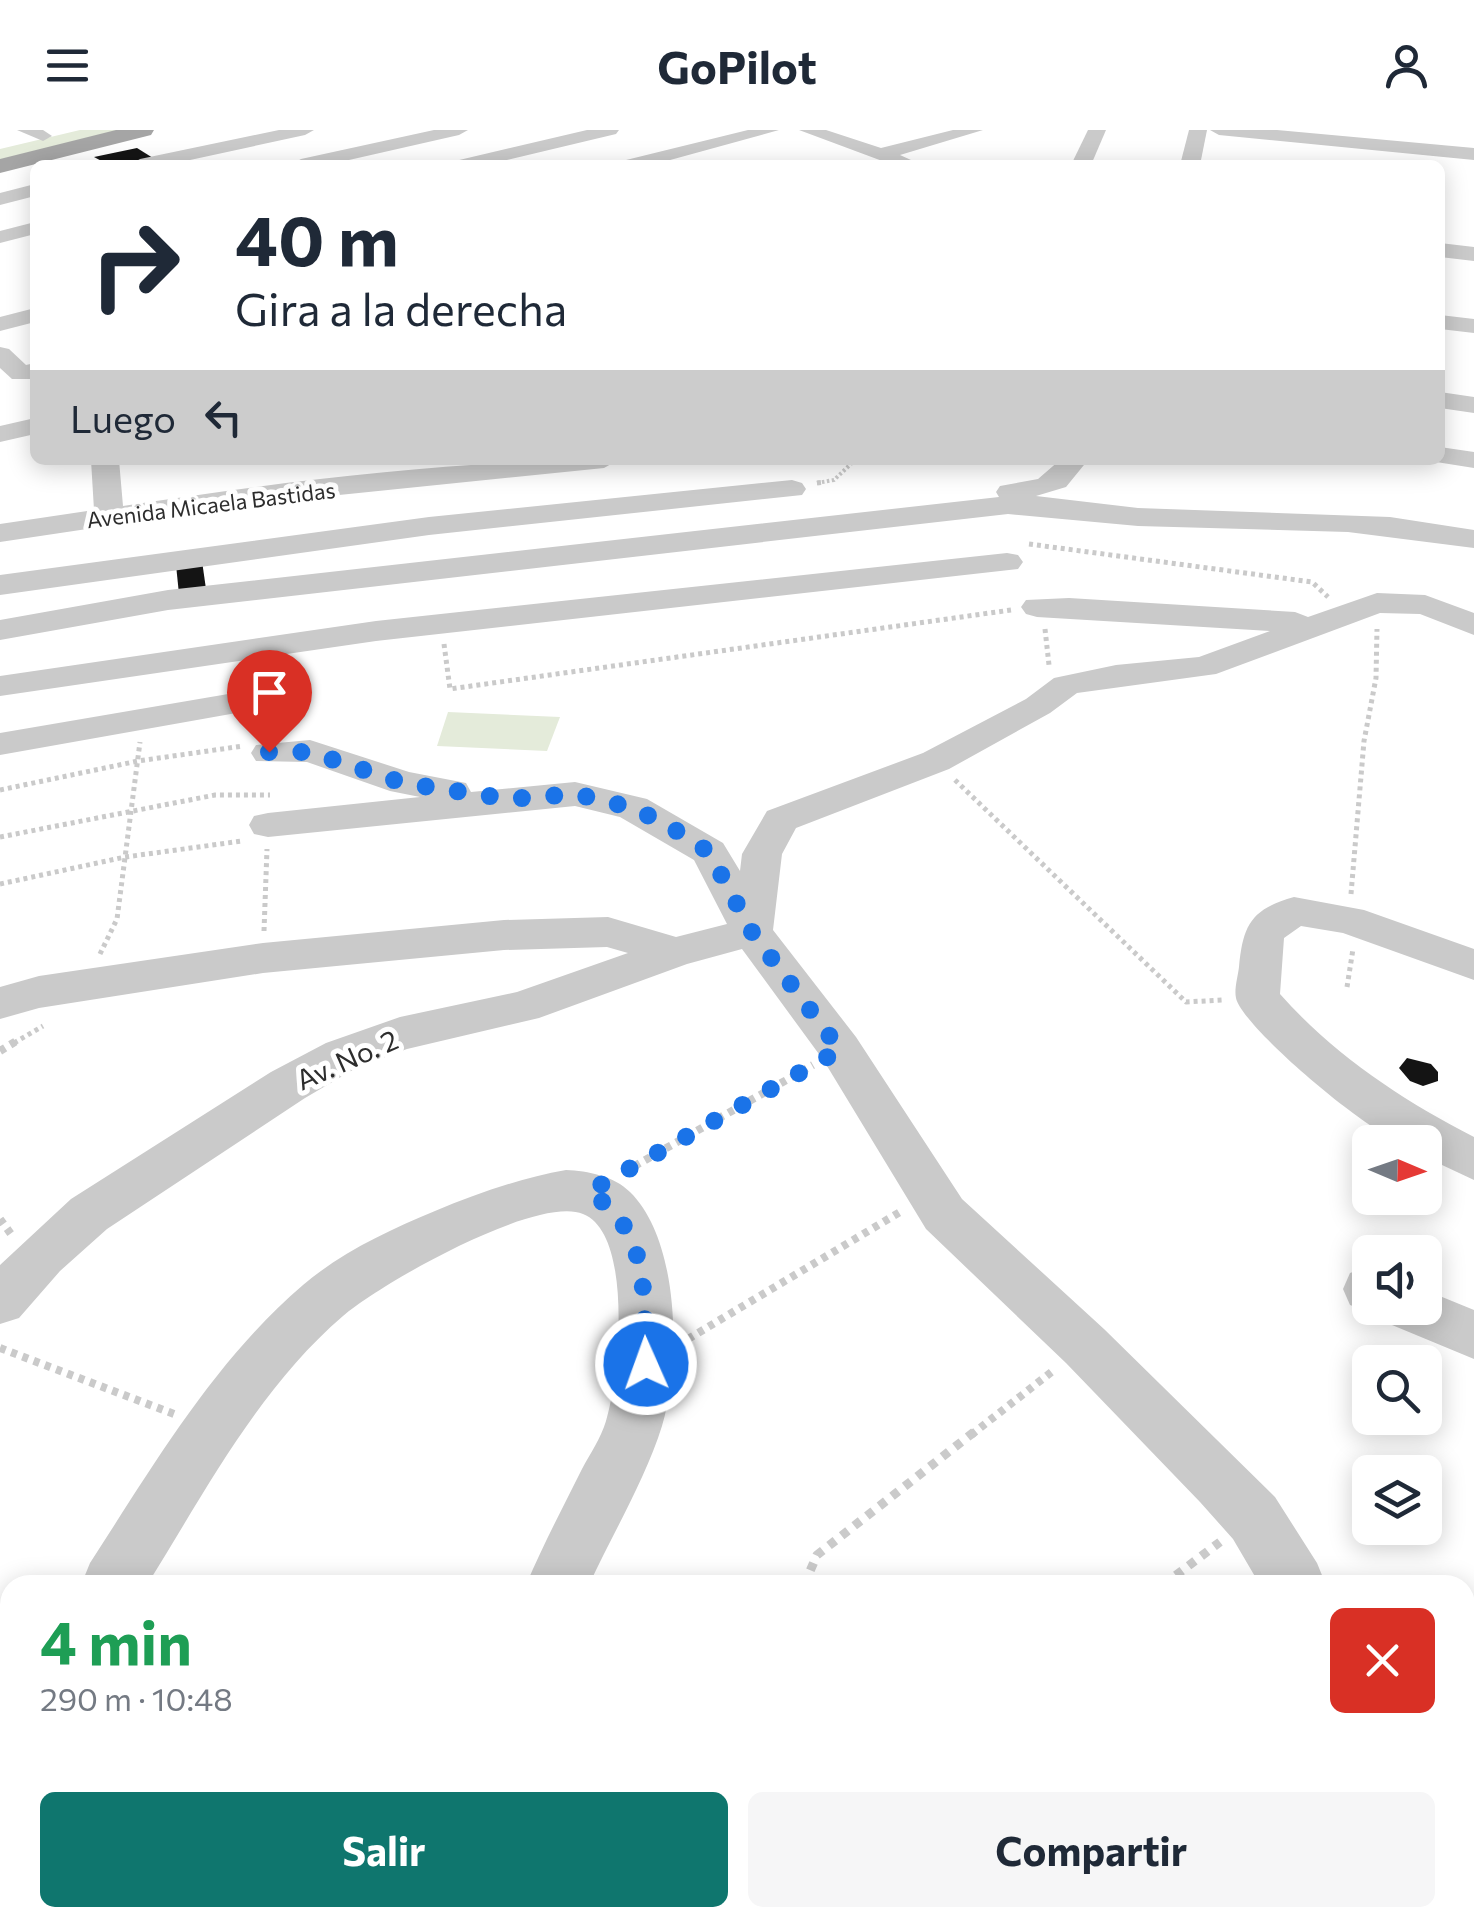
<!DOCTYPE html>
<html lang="es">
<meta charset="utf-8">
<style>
body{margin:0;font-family:Commissioner,sans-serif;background:#f6f6f7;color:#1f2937;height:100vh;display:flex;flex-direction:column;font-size:38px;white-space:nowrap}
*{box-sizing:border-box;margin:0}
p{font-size:32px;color:#747a83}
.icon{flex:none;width:55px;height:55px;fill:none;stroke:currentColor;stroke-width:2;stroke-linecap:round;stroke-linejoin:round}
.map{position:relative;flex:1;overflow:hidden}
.drawer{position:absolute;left:0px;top:1445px;width:1475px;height:352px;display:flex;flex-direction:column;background:#fff;border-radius:30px 30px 0 0;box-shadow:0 5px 25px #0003}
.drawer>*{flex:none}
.top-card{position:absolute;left:30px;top:30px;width:1415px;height:305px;border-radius:15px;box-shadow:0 5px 25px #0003;background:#fff;color:#1f2937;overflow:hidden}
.needle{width:65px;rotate:92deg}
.tools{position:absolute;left:1352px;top:995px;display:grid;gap:20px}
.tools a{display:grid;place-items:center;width:90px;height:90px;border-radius:15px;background:#fff;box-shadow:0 5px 25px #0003;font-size:50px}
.pin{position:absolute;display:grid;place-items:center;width:85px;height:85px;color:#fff;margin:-102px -42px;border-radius:50% 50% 50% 0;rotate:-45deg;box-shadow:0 0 10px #0007}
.pin .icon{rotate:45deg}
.me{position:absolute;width:110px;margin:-55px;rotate:358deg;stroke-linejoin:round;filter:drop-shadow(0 0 8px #0008)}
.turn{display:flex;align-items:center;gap:35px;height:210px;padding:0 40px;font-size:45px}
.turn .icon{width:130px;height:130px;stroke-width:2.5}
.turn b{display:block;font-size:70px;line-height:85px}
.then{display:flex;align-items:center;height:95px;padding:0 40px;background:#0003;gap:20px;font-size:38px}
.round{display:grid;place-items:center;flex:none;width:105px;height:105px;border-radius:15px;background:#f6f6f7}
.summary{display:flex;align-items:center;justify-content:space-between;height:170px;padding:0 40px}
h1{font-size:60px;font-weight:700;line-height:75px;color:#1e9e55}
.primary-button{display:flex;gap:20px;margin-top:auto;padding:20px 40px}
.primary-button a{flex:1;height:115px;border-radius:15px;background:#0f766e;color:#fff;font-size:40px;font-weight:700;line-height:115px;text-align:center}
.primary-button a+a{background:#f6f6f7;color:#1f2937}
header{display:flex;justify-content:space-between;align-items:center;height:130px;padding:0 40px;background:#fff;font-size:45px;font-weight:700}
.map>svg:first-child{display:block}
.green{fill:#e4ebda}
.building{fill:#141414}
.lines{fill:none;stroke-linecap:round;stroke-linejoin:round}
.path-far3{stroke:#cacaca;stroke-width:4;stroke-dasharray:2.5 2.5;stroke-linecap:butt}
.path-far2{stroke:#cacaca;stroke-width:5;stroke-dasharray:4 4;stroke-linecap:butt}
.path-far1{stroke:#cacaca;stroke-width:8;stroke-dasharray:6 6;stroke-linecap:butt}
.path{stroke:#cacaca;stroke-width:9;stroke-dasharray:8 8;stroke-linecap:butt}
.minor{fill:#cacaca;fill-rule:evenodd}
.major{fill:#a5a5a5;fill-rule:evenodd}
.route{stroke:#1a73e8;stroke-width:18;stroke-dasharray:0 32.4}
.labels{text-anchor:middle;stroke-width:10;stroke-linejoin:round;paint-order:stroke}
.far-street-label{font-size:22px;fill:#2d2d2d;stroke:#fff}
.street-label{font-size:28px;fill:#2d2d2d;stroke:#fff}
</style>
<header><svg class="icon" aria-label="menu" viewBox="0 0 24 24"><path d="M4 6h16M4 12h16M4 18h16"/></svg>GoPilot<svg class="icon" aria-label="person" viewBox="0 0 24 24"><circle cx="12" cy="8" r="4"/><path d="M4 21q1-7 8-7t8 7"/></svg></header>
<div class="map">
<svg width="1474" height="1797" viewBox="0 0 1474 1797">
<rect width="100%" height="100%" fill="#fff"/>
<g class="green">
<polygon points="80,0 135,0 0,34 0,19"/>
<polygon points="448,582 560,587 547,621 437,616"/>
</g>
<g class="building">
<polygon points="137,18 153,28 109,35 94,27"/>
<polygon points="202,431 206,459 179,464 176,435"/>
<polygon points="1407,928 1431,934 1438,942 1438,951 1423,956 1410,951 1399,938"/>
</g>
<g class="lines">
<polyline class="path-far3" points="817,353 834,350 855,330"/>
<g class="path-far2">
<polyline points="817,353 825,352"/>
<polyline points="1029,414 1312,452 1328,467"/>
<polyline points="1045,499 1049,535"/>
<polyline points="444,514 450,559 1011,480"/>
<polyline points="955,650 1186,872 1222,870"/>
<polyline points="0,660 138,631 243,616"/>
<polyline points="0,707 215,665 270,665"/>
<polyline points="0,754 125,727 242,711"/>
<polyline points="1351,764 1364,611 1376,548 1377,499"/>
<polyline points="264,801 267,719"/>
<polyline points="100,824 117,789 140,612"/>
<polyline points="1347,857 1353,819"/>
<polyline points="14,913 43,896"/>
</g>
<g class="path-far1">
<polyline points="0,921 18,910"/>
<polyline points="624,1042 813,935"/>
<polyline points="0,1089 11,1104"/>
<polyline points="688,1209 900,1082"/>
<polyline points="0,1218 174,1284"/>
<polyline points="971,1305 1054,1240"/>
</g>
<g class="path">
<polyline points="804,1455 817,1425 974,1302"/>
<polyline points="1163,1455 1220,1412"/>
<polyline points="0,1501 10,1507"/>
</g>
<g class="minor">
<polygon points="17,0 43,0 52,6 43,11"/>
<polygon points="279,0 314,0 305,5 167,35 130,35 140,29"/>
<polygon points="434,0 468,0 459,5 327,35 291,35 301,29"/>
<polygon points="587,0 619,0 616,4 486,35 452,35 455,31"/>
<polygon points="748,0 779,0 652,35 619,35 622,31"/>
<polygon points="799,0 826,0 881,18 953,0 983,0 900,25 922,35 893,35"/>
<polygon points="1088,0 1106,0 1091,35 1071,35"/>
<polygon points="1189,0 1207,0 1200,35 1180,35"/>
<polygon points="1210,0 1277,0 1474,18 1474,30 1219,5"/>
<polygon points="35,54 35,66 0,75 0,63"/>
<polygon points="35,92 35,104 0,113 0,101"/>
<polygon points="1440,113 1474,117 1474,131 1440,127"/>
<polygon points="35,178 35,192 0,201 0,187"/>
<polygon points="1440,185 1474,189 1474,203 1440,199"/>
<polygon points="0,217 9,219 26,235 35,233 35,249 12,249 0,238"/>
<polygon points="1440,262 1474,267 1474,283 1440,278"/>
<polygon points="35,288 35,304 0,312 0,296"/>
<polygon points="1440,317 1474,322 1474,338 1430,331 1440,330"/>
<path d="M91,330H119L123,376C287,351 452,330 618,330L604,338L261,373L0,412V394L94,380Z"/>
<polygon points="1060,330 1088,330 1066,357 1036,366 1138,378 1390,387 1474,400 1474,418 1348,402 1138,396 1008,384 168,480 0,510 0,490 168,460 999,367 996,362 1000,356 1038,349"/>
<polygon points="792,350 802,353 806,359 802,365 429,405 0,465 0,445 429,387"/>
<polygon points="1007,423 1018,425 1023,432 1018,439 376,511 0,566 0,546 376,491"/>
<polygon points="1377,463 1425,465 1474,483 1474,505 1420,484 1380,483 1216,544 1077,563 1050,583 949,639 796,698 782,724 773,800 856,907 962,1069 1104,1199 1275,1367 1317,1433 1326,1455 1260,1455 1233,1409 1200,1372 1066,1233 926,1099 824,931 742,819 687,834 539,888 407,919 358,937 305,968 107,1099 60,1141 19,1188 0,1194 0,1135 71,1069 271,942 326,913 400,887 517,862 628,823 607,817 504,820 263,843 39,878 0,889 0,857 39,846 263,813 504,790 608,787 676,807 727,794 694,730 620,687 575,676 268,707 254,704 249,695 254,686 268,683 420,667 390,661 307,632 256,631 251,623 256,615 310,610 409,642 466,653 471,662 575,652 647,669 723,713 740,741 742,724 767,681 923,623 1026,569 1054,548 1116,535 1199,527 1270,501 1037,487 1026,484 1021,477 1026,470 1069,468 1295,482 1308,487"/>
<polygon points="269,557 281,561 287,568 281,575 0,625 0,603"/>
<path d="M1294,767L1364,780L1474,819V850L1343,803L1301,796L1284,808L1280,864C1334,925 1402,970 1474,1007V1050L1425,1027V1012C1418,1012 1409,1014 1402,1012C1372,1006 1242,897 1236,868C1234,859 1238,846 1239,837C1243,795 1251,779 1294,767Z"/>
<path d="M566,1040C588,1041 614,1046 630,1062C680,1111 681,1233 662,1296C645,1350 613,1403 589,1455H526C543,1415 563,1377 582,1339C590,1324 601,1308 606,1291C619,1249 634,1104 583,1084C536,1065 380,1154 343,1186C259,1258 205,1362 147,1455H81L90,1433C153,1336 214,1231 303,1155C342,1122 389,1100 435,1081C478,1063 521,1048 566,1040Z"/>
<polygon points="1370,1136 1370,1178 1383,1178 1369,1182 1350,1175 1343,1159 1350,1143"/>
<polygon points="1425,1160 1474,1180 1474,1229 1392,1195 1385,1178 1425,1178"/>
<polygon points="1465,1549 1474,1553 1474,1619 1465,1615"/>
<polygon points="10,1574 10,1650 0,1654 0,1578"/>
<polygon points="366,1788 438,1788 434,1797 362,1797"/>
<polygon points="640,1788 712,1788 709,1797 637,1797"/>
<polygon points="928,1788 1000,1788 998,1797 926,1797"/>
</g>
<polygon class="major" points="116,0 154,0 151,5 0,43 0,29"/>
</g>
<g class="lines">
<path class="route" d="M269,622H310L403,653L509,669L576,664L633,678L669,696L709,722L752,802L840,920L588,1062C652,1099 643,1169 646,1234"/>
</g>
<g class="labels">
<g class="far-street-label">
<text transform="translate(211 375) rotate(-7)" y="8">Avenida Micaela Bastidas</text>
</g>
<g class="street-label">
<text transform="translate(347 930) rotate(-24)" y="10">Av. No. 2</text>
</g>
</g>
</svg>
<div class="tools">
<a><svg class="needle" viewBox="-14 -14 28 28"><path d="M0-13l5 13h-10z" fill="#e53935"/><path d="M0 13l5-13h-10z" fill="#747a83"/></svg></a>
<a><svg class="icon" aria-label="sound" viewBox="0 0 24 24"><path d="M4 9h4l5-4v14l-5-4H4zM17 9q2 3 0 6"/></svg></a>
<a><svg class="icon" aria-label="search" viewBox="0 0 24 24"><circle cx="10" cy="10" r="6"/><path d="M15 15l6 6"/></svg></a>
<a><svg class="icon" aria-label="layers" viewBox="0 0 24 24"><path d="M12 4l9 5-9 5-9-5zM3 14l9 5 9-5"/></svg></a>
</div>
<div class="pin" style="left:269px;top:622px;background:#d93025"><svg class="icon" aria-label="arrive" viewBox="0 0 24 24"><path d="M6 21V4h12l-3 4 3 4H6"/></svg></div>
<svg class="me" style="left:646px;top:1234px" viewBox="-20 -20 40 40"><circle r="17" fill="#1a73e8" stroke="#fff" stroke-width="3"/><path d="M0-11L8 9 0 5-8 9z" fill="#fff"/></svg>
<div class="top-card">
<div class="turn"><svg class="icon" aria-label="right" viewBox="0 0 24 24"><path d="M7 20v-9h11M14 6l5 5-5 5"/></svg><div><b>40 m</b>Gira a la derecha</div></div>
<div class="then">Luego<svg class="icon" aria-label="left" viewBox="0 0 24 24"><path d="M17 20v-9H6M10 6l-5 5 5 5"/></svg></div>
</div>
<section class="drawer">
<div class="summary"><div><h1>4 min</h1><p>290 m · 10:48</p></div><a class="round" style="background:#d93025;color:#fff"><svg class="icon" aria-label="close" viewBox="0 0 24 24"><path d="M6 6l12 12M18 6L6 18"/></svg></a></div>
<div class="primary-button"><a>Salir</a><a>Compartir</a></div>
</section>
</div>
